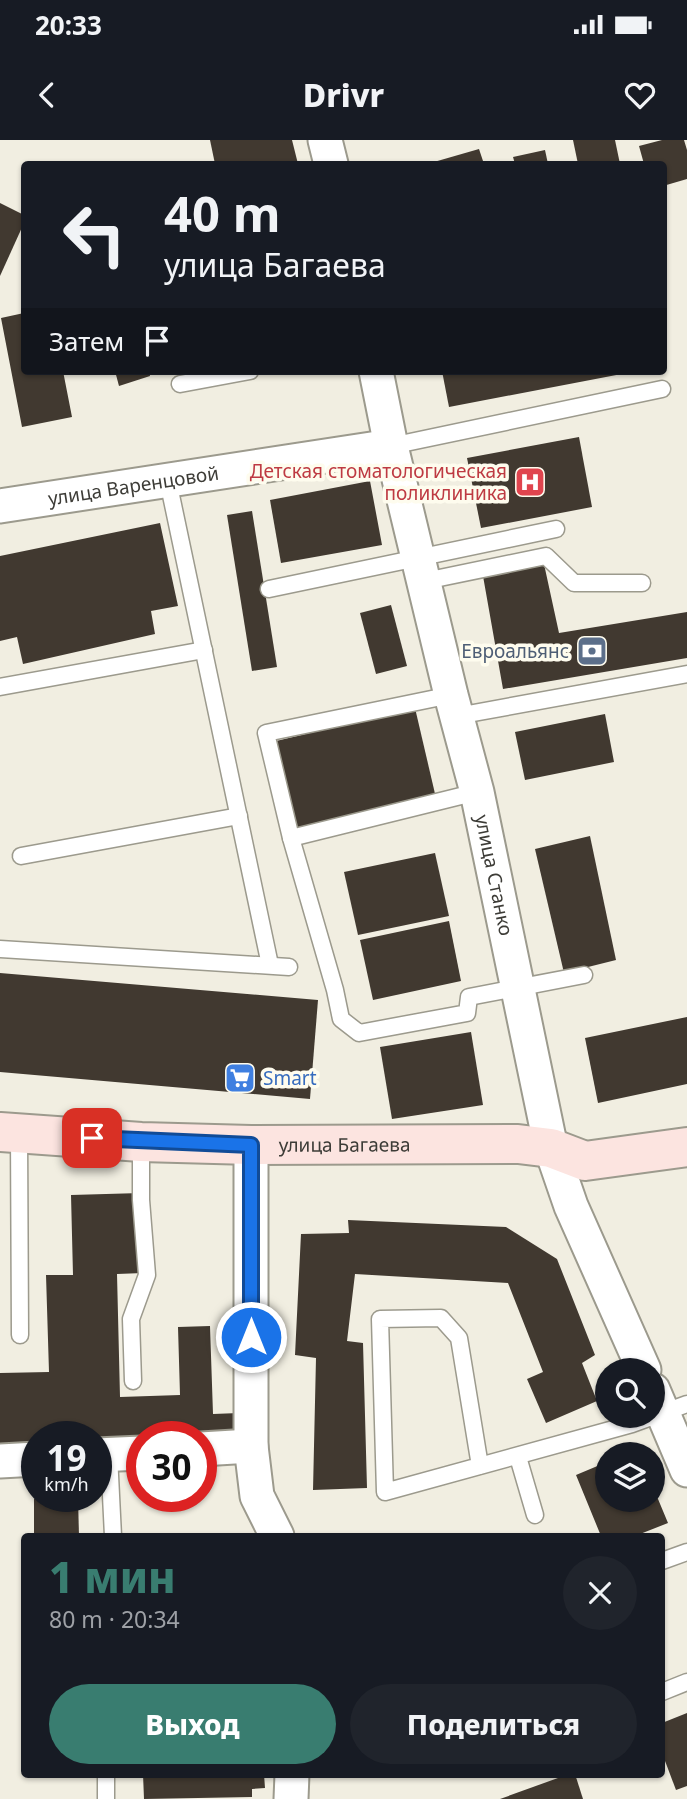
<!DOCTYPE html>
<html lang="ru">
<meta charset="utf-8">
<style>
body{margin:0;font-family:"Noto Sans",sans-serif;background:#20242c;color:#f1f3f6;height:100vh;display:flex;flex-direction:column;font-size:26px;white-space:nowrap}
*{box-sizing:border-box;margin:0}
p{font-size:23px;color:#9ea1a6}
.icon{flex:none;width:38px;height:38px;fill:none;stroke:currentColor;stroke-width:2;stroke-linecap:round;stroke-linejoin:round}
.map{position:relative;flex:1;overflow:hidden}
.side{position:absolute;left:21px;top:1393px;width:644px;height:245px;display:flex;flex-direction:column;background:#171b24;border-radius:7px;box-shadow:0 2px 5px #0004}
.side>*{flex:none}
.hud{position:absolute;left:21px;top:21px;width:646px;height:214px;border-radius:7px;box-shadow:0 2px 5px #0004;background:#171b24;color:#f1f3f6;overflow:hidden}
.controls{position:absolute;left:595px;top:1218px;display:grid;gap:14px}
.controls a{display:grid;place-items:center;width:70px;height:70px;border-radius:50%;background:#171b24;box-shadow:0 2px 5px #0004;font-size:35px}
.speed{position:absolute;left:21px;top:1281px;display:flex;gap:14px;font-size:35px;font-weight:700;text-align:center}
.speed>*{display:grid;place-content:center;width:91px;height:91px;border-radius:50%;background:#171b24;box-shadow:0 2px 5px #0004;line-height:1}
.speed small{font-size:18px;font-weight:400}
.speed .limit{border:10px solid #d22;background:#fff;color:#111}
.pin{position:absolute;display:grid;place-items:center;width:60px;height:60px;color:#fff;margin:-30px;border-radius:14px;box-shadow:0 4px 10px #0006}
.me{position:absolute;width:77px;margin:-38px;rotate:0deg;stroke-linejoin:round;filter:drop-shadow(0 0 5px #0008)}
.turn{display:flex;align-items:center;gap:24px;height:147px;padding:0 28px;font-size:32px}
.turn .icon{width:91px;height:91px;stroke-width:2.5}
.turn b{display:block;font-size:49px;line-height:60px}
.then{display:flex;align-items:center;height:66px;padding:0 28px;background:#0003;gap:14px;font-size:26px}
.round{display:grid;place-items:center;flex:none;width:74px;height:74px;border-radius:37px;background:#20242c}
.head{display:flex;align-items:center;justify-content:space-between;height:119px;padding:0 28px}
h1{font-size:42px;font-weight:800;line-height:52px;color:#397d70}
.button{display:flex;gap:14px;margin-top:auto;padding:14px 28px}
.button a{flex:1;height:80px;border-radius:42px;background:#397d70;color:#fff;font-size:28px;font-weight:800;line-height:80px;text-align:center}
.button a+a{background:#20242c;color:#f1f3f6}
.status{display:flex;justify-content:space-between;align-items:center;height:49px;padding:0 35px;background:#171b24;direction:ltr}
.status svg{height:19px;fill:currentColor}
header{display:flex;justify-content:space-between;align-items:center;height:91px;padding:0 28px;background:#171b24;font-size:32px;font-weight:800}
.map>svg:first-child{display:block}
.building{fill:#413930}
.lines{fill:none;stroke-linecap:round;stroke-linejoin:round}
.lane-casing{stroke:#9c9a8d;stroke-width:19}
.street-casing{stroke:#9c9a8d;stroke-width:37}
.secondary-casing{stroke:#9c9a8d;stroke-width:42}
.lane{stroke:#fff;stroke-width:16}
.street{stroke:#fff;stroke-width:33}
.secondary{stroke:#fce4e0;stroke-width:38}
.route-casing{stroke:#114b97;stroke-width:18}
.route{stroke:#1a73e8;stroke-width:12}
.labels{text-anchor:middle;stroke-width:7;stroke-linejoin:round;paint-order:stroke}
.health-label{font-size:19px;fill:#be3a42;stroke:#fefcee;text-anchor:end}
.street-label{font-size:19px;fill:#3d3c37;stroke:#fefcee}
.service-label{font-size:19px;fill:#4e5e75;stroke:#fefcee;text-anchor:end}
.shop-label{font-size:19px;fill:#366cbe;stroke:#fefcee;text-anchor:start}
</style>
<div class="status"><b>20:33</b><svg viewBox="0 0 49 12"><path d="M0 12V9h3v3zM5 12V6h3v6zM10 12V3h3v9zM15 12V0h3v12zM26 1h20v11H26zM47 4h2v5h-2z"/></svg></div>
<header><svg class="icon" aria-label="back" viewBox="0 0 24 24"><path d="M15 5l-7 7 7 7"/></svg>Drivr<svg class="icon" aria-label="heart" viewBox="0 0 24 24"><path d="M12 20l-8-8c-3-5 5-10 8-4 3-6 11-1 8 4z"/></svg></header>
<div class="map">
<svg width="687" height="1659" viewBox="0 0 687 1659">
<rect width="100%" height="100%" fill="#f1eee1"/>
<g class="building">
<polygon points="210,0 292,0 298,24 215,24"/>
<polygon points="573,0 615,0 620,24 578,24"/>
<polygon points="662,0 684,0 687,10 687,39 663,46 663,24 644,24 639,6"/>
<polygon points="479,9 484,24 427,24"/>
<polygon points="545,10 548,24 515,24 513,17"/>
<polygon points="0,63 24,75 24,83 0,136"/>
<polygon points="24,173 24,231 63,231 72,277 22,287 1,178"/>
<polygon points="115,231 149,231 150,236 119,246"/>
<polygon points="442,231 632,231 632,232 449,267"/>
<polygon points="579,297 592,367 481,388 467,318"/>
<polygon points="370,341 382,405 281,423 270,360"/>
<polygon points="252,371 277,527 252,531 227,375"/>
<polygon points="160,383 178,466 151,471 155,494 23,524 17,497 0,501 0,416"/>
<polygon points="544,424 559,493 687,472 687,518 503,549 483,436"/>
<polygon points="391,465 407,526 376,534 360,473"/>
<polygon points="415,568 436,658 293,692 272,602"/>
<polygon points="605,574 614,622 525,640 515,592"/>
<polygon points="590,696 616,820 564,833 535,709"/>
<polygon points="435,713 449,776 358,795 344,732"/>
<polygon points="449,781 461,841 373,860 360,800"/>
<polygon points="0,833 318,860 310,959 0,932"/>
<polygon points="687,877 687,944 598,963 585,898"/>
<polygon points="471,892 483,965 392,979 380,907"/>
<polygon points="141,1053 143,1133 117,1134 120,1257 180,1255 178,1187 210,1186 213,1274 239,1273 240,1304 201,1297 142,1297 96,1307 96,1297 37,1297 37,1309 0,1310 0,1233 49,1232 46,1135 73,1135 71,1055"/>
<polygon points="348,1080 506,1087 557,1119 595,1215 582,1223 597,1261 546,1283 527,1239 543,1232 508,1143 355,1134 347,1201 363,1203 367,1348 313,1350 316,1218 295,1215 301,1094 349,1093"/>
<polygon points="607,1322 607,1360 653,1360 653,1347 668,1383 635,1396 601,1396 576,1335"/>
<polygon points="78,1358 79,1396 34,1396 34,1359"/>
<polygon points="687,1573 687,1646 676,1650 662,1613 662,1583"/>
<polygon points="143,1634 264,1634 265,1648 252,1649 252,1657 144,1659"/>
<polygon points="569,1634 575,1634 583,1659 500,1659"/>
</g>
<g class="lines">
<g class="lane-casing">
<g id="lane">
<polyline points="180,244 250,231"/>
<polyline points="391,306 662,249"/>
<polyline points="168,341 270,825"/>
<polyline points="425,441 546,416 574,443 642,443"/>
<polyline points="269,449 556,389"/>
<polyline points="0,547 204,510"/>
<polyline points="451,555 266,593 291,698 335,850 341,879 359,893 467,873 469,857 584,835"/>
<polyline points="457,576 687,534"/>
<polyline points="291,698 477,652"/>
<polyline points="21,716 239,676"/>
<polyline points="0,809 289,827"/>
<polyline points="19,993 20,1195"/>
<polyline points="133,1241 131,1179 147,1135 141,1060 141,1002"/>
<polyline points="109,1315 113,1396"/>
<polyline points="518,1317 535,1375"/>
<polyline points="480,1326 459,1198 441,1178 380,1179 385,1352 632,1284 687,1264"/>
<polyline points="662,1421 687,1412"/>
<polyline points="662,1552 687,1542"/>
<polyline points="106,1634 106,1659"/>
</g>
</g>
<g class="street-casing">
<g id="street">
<polyline points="325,0 331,24"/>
<path id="s1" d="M376,231L391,306L451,555L477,652L551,1008L571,1066L644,1230"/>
<path id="s2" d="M0,366L391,306"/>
<polyline points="251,1005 251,1306 257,1356 277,1396"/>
<polyline points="653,1250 687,1330"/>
<polyline points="201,1309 251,1306"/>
<polyline points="96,1315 142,1313"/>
<polyline points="0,1321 37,1319"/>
<polyline points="291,1659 292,1634"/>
</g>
</g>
<g class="secondary-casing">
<g id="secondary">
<path id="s3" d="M0,992L141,1002L251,1005L518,1004L551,1008L585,1021L687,1007"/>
</g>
</g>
<use href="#lane" class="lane"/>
<use href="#street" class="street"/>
<use href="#secondary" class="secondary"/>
</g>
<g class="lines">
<g class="route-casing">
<polyline id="route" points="92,998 251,1005 251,1197"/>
</g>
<use href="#route" class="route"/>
</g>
<defs>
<g id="hospital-square" transform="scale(1.575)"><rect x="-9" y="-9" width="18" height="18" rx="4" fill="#e0444e" stroke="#fefcee"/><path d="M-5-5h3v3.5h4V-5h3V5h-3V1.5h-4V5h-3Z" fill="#fff"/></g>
<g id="bank-square" transform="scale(1.575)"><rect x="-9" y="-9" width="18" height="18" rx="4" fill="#5c6f8a" stroke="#fefcee"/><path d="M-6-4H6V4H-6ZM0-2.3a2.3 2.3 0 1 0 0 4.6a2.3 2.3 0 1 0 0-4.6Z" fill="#fff"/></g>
<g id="supermarket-square" transform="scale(1.575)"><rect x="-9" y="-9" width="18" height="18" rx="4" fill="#3f7fe0" stroke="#fefcee"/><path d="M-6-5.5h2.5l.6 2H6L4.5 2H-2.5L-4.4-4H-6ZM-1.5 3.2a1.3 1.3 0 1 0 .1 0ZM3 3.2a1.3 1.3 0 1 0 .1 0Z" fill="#fff"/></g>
</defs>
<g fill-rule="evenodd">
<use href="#hospital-square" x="530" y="342"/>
<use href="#bank-square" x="592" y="511"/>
<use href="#supermarket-square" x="240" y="938"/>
</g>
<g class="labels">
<g class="health-label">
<text x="507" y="338">Детская стоматологическая<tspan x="507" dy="22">поликлиника</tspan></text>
</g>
<g class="street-label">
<text dy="7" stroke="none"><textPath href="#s2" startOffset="135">улица Варенцовой</textPath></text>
<text dy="7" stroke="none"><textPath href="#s1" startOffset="518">улица Станко</textPath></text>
<text dy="7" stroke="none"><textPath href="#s3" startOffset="345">улица Багаева</textPath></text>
</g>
<g class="service-label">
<text x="569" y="518">Евроальянс</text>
</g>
<g class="shop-label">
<text x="263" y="945">Smart</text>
</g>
</g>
</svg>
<div class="controls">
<a><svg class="icon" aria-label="search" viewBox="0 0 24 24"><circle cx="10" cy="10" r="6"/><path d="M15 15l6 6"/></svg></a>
<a><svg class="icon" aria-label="layers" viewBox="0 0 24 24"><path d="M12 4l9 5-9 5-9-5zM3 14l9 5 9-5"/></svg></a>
</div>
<div class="speed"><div>19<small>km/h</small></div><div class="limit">30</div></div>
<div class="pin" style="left:92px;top:998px;background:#d93025"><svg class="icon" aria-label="arrive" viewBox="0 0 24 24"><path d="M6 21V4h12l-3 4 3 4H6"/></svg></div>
<svg class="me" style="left:251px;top:1197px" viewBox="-20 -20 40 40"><circle r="17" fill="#1a73e8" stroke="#fff" stroke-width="3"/><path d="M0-11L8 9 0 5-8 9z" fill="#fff"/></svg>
<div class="hud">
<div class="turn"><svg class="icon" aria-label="left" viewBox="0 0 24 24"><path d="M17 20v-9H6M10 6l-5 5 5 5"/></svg><div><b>40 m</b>улица Багаева</div></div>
<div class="then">Затем<svg class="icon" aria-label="arrive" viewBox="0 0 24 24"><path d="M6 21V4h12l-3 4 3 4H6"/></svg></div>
</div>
<section class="side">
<div class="head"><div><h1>1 мин</h1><p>80 m · 20:34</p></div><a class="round"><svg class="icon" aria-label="close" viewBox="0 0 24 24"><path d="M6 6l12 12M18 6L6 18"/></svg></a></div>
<div class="button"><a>Выход</a><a>Поделиться</a></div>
</section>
</div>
